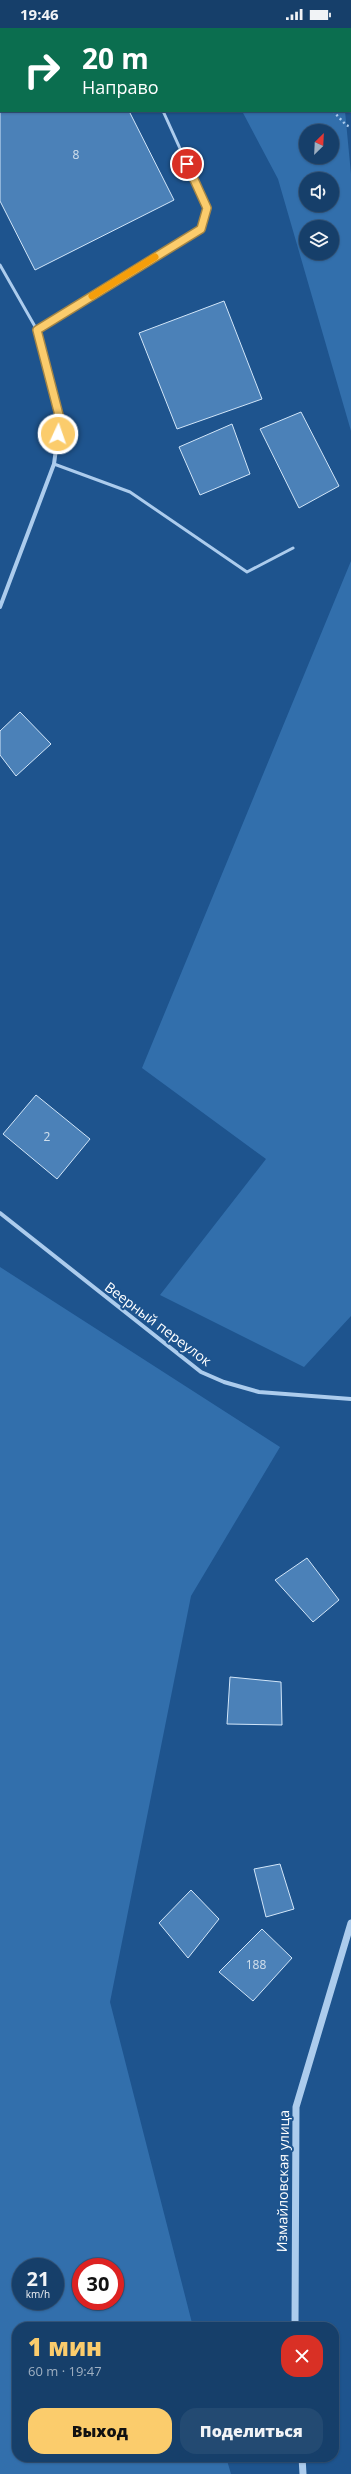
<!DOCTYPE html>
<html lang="ru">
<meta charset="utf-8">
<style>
body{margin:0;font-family:"Open Sans",sans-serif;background:#234a72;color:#f1f3f6;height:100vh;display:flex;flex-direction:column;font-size:15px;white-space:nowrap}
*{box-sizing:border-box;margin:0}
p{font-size:13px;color:#9eafc1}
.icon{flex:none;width:22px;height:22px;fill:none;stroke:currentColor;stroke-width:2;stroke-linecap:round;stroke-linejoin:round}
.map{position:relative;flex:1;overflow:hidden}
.sheet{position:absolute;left:12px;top:2294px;width:327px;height:140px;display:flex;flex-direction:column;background:#163f6a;border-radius:16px;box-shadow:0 1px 3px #0004,0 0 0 1px #35587e}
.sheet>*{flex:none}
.top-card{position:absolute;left:0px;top:0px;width:351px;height:84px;box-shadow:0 1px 3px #0004,0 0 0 1px #35587e;background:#0b6e4f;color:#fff;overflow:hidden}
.needle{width:26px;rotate:24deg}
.buttons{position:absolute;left:299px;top:96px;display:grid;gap:8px}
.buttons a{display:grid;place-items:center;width:40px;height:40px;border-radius:50%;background:#163f6a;box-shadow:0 1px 3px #0004,0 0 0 1px #35587e;font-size:20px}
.speed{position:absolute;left:12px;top:2230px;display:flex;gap:8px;font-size:20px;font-weight:700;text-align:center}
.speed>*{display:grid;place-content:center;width:52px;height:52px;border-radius:50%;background:#163f6a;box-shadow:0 1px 3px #0004,0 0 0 1px #35587e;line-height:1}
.speed small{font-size:10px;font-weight:400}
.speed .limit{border:6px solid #d22;background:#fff;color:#111}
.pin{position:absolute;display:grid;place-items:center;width:34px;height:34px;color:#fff;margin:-17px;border:2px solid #fff;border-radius:50%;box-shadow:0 1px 4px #0007}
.me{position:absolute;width:44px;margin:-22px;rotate:3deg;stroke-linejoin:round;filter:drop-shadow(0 0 3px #0008)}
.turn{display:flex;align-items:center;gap:14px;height:84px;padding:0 16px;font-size:18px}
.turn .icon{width:52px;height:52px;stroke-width:2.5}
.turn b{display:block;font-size:28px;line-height:34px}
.round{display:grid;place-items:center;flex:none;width:42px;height:42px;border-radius:16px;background:#234a72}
.overview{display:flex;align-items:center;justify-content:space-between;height:68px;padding:0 16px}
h1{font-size:24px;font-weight:800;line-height:30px;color:#fbcc6c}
.primary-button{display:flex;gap:8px;margin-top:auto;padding:8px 16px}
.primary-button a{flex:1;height:46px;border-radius:16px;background:#fbcc6c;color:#111;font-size:16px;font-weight:800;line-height:46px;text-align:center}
.primary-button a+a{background:#234a72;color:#f1f3f6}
.status{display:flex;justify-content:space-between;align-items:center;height:28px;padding:0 20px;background:#163f6a;direction:ltr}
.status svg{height:11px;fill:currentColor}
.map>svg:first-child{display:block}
.green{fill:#326fac;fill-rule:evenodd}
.building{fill:#4b81b8;stroke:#d2e6f9}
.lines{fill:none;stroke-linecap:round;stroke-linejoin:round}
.path{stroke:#accced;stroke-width:2.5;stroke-dasharray:2 3;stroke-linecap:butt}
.service{stroke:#accced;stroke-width:3}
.minor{stroke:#accced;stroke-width:4}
.tertiary{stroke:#accced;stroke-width:7}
.route-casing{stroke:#a38546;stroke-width:10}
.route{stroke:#fbcc6c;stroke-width:7}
.slow{stroke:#f59e0b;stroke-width:7}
.labels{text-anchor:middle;stroke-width:4;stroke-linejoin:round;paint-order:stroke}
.number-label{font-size:12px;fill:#d2e0ed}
.street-label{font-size:14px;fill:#fff;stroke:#1e548e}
</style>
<div class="status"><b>19:46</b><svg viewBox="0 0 49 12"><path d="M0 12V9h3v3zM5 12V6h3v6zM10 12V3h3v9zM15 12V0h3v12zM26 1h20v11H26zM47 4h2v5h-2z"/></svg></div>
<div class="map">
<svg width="351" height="2446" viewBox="0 0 351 2446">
<rect width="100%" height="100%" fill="#1e548e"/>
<g class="green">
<polygon points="199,0 351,0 351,64 350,1"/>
<path d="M242,83H345L351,146V403L278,151ZM306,103H332V129H306ZM306,151H332V177H306ZM306,199H332V225H306Z"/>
<polygon points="351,533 351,1288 304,1339 160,1267 266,1131 142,1040"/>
<path d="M0,1239L280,1419L191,1568L110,1974L193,2299H17V2429H226L231,2446H0ZM21,2239H55V2273H21ZM81,2239H115V2273H81Z"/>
</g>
<g class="building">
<polygon points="0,0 86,0 1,1 1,83 129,83 174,172 35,242 0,173"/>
<polygon points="224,273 262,371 177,401 139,305"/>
<polygon points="301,384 339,458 299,480 260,401"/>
<polygon points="232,396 250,446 200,467 179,419"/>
<polygon points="20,684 51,716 16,748 0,727 0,703"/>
<polygon points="36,1067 90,1111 57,1151 3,1106"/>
<polygon points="307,1530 339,1572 313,1594 275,1552"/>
<polygon points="230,1649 281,1654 282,1697 227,1696"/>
<polygon points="280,1836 294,1881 266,1889 254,1841"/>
<polygon points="191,1862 219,1891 188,1930 159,1895"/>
<polygon points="262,1901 292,1930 253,1973 219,1944"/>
</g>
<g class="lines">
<g class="path">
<polyline points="263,0 264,1"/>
<polyline points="333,83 346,97 351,99"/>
</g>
<g class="service">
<polyline points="125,0 125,1"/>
<polyline points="0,237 37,302 60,391"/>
<polyline points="37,302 201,201 207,180 163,83"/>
<polyline points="54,436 130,464 247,544 293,520"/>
</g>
<g class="minor">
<polyline points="0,579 54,436 60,391"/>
<polyline points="0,1185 201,1344 224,1354 259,1364 351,1371"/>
</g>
<g class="tertiary">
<polyline points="295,2299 296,2079 351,1895"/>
<polyline points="302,2429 303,2446"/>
</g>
</g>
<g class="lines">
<g class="route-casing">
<polyline id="route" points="58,406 60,391 37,302 201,201 207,180 187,136"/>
</g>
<use href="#route" class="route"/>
<polyline class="slow" points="92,268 155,229"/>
</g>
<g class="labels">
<g class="number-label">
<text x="76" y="131">8</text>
<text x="47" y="1113">2</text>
<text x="256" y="1941">188</text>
</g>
<g class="street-label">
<text transform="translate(158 1296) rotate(37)" y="5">Веерный переулок</text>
<text transform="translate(283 2153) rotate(-89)" y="5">Измайловская улица</text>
</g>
</g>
</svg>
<div class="buttons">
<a><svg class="needle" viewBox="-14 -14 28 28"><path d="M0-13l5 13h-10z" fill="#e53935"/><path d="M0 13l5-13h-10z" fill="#9eafc1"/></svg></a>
<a><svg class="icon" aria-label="sound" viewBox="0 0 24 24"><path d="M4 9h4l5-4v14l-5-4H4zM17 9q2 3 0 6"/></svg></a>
<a><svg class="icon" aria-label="layers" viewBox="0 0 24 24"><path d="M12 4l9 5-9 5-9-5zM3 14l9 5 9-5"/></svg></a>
</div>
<div class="speed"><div>21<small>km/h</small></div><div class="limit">30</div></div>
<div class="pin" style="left:187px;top:136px;background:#d93025"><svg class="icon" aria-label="arrive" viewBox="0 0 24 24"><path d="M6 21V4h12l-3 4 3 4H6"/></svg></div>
<svg class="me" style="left:58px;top:406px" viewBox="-20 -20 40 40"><circle r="17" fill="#fbcc6c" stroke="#fff" stroke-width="3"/><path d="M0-11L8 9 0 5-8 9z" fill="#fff"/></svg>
<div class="top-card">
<div class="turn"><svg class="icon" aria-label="right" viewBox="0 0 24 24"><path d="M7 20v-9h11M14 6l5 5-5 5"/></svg><div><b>20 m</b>Направо</div></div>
</div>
<section class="sheet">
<div class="overview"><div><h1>1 мин</h1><p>60 m · 19:47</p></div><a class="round" style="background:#d93025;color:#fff"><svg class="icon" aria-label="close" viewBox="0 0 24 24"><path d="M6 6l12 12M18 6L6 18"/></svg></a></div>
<div class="primary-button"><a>Выход</a><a>Поделиться</a></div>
</section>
</div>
